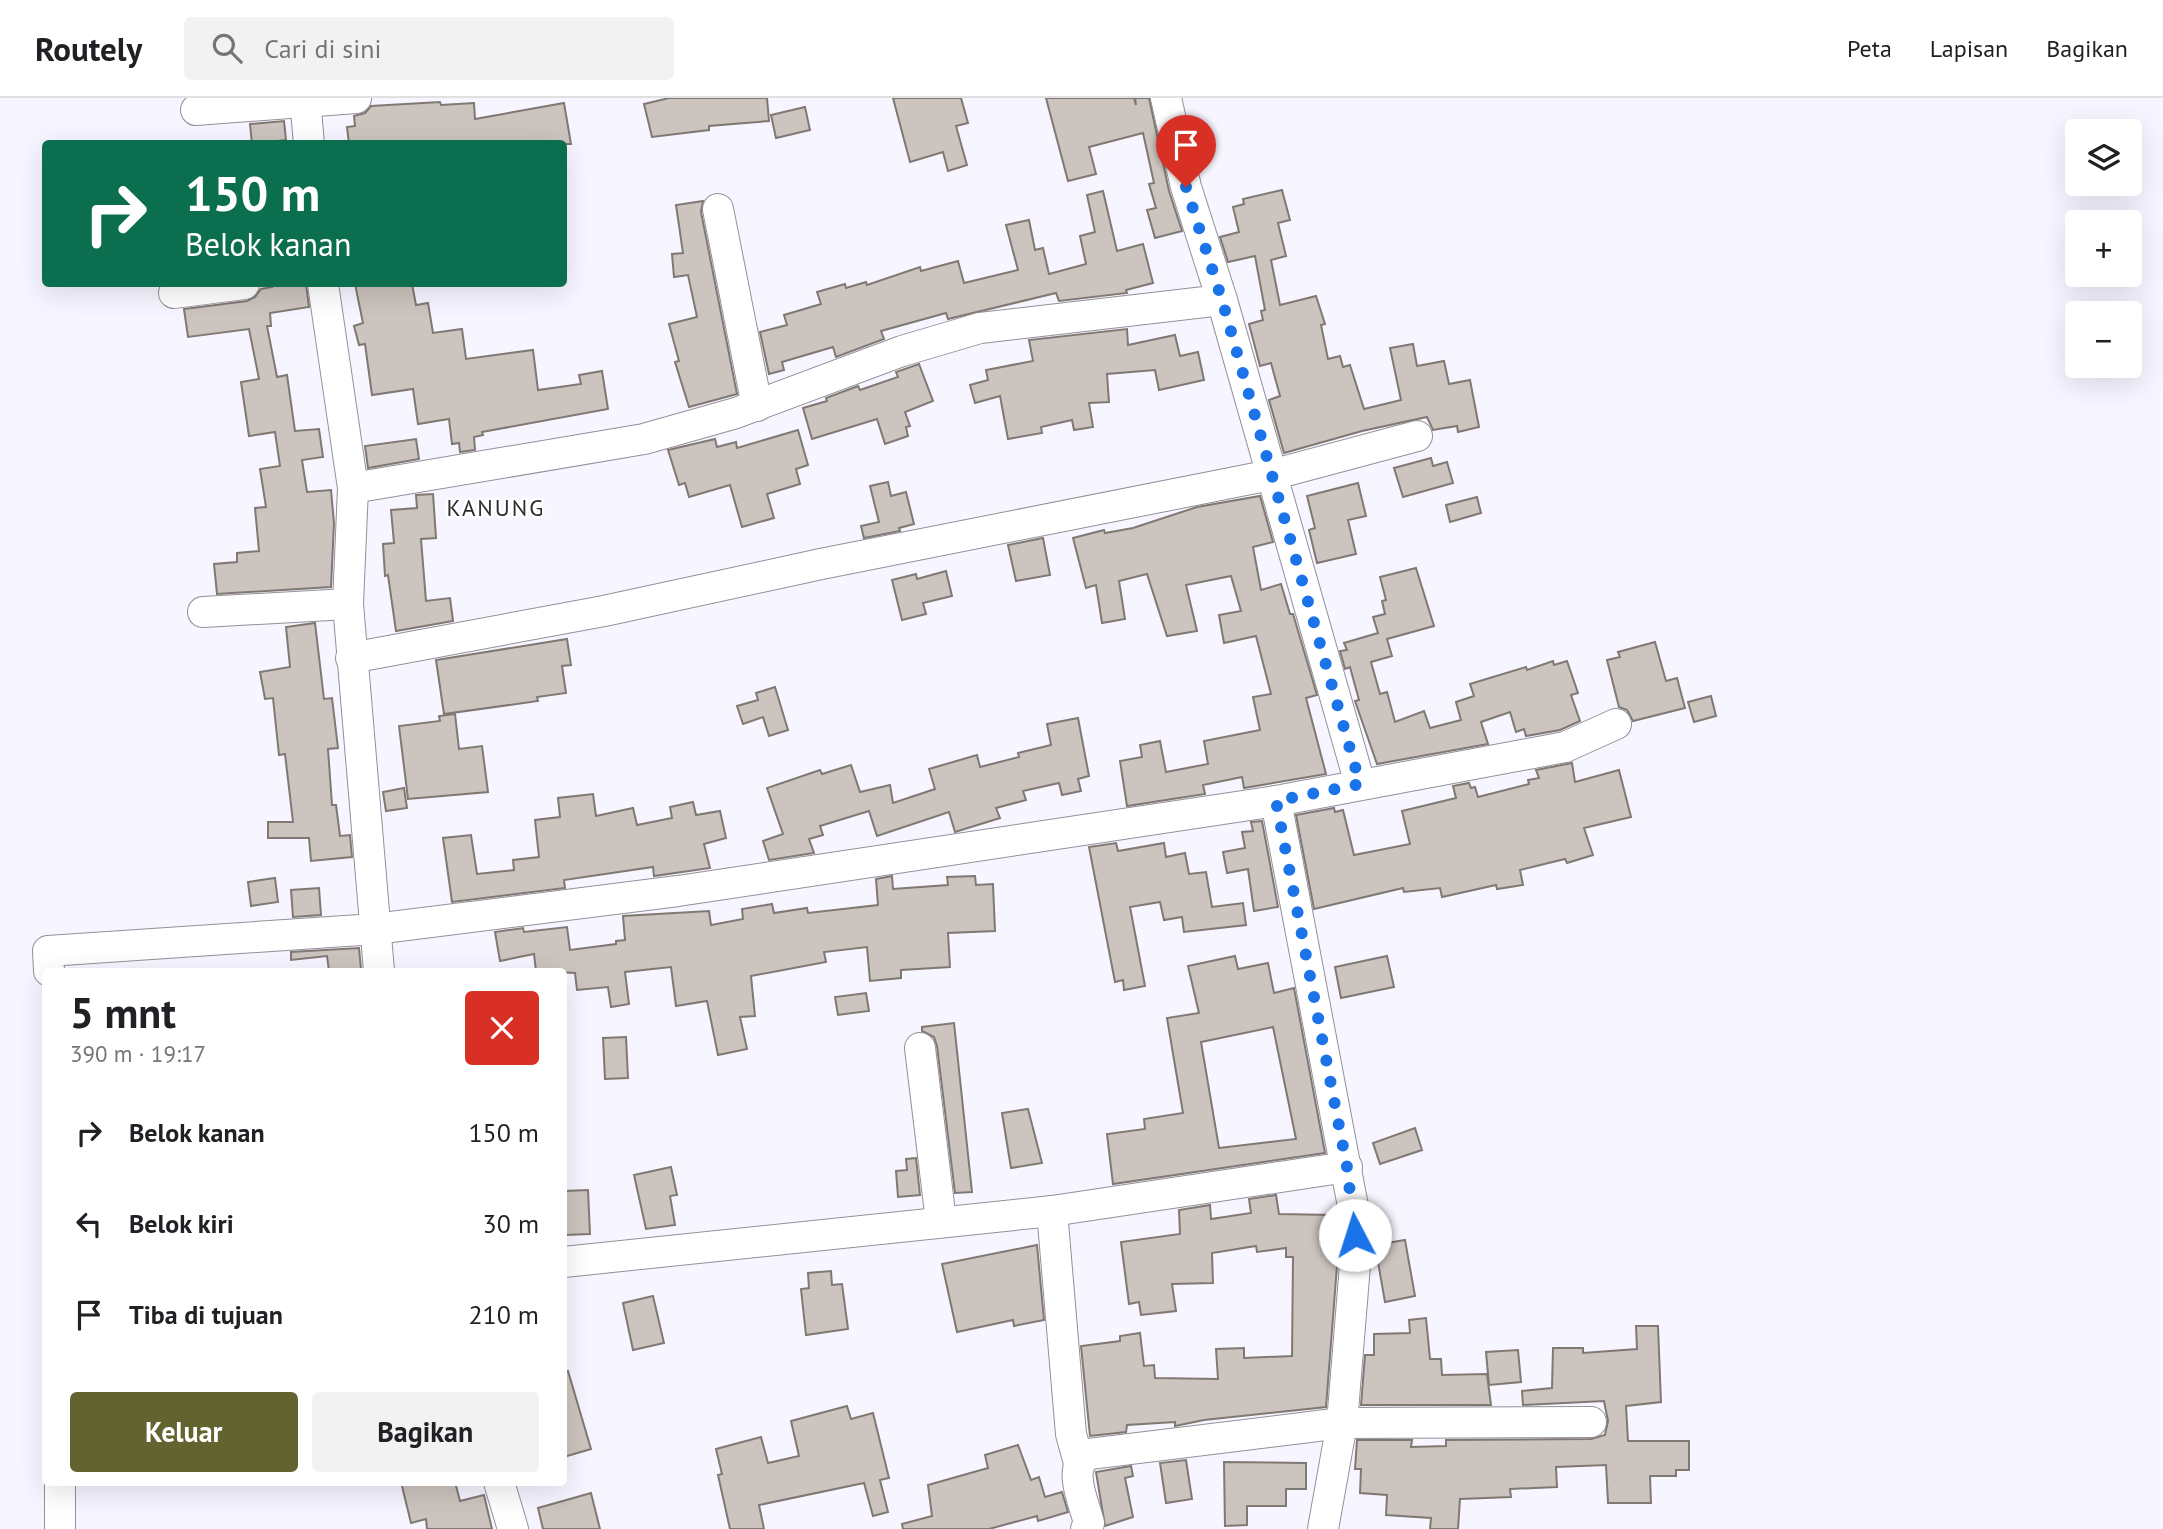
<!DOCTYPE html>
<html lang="id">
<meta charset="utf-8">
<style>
body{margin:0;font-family:"PT Sans",sans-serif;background:#f2f2f2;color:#202124;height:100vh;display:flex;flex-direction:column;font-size:26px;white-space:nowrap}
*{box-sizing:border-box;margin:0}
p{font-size:23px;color:#757577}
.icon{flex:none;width:38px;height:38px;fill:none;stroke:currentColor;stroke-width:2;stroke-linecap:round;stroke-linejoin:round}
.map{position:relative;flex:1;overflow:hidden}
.details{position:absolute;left:42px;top:870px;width:525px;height:518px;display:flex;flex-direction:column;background:#fff;border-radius:7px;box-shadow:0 7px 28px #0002}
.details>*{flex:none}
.top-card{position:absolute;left:42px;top:42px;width:525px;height:147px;border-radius:7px;box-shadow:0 7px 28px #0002;background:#0b6e4f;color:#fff;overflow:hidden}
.buttons{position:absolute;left:2065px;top:21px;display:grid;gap:14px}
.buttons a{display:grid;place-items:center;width:77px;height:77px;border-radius:7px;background:#fff;box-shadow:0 7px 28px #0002;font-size:35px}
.pin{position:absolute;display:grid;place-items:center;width:60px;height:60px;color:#fff;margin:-72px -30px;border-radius:50% 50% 50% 0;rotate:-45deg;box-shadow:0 0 7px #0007}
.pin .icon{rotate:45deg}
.me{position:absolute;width:77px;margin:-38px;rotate:355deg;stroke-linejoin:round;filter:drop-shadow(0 0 5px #0008)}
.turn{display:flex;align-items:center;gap:24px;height:147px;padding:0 28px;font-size:32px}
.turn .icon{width:91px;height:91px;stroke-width:2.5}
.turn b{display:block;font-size:49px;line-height:60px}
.round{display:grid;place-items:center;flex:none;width:74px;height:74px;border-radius:7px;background:#f2f2f2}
.head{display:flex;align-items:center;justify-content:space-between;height:119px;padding:0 28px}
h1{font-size:42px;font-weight:600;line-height:52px}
.cta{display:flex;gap:14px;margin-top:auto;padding:14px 28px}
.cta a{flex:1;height:80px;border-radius:7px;background:#636330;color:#fff;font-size:28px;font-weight:600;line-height:80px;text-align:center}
.cta a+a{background:#f2f2f2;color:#202124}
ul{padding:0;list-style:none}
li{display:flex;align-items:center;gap:21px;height:91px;padding:0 28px}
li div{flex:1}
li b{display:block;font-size:26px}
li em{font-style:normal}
header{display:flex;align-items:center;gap:42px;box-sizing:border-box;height:98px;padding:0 35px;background:#fff;border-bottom:2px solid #e0e0e0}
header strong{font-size:33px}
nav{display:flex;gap:38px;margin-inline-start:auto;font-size:24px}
.search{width:490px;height:63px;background:#f2f2f2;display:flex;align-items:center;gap:18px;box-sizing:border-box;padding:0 24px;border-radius:7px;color:#757577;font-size:26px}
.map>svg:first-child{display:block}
.building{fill:#ccc4be;stroke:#807873;stroke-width:2;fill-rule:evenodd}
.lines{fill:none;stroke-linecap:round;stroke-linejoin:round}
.minor-casing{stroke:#929099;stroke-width:32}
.minor{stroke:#fff;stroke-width:30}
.route{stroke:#1a73e8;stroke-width:12;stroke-dasharray:0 21.6}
.labels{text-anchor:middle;stroke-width:5;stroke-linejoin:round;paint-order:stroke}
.quarter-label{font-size:23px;letter-spacing:2px;fill:#2d2d30;stroke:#fff}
</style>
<header>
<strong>Routely</strong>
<div class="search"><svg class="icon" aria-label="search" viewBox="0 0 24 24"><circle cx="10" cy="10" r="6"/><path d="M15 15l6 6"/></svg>Cari di sini</div>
<nav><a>Peta</a><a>Lapisan</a><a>Bagikan</a></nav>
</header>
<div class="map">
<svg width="2163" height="1431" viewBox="0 0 2163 1431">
<rect width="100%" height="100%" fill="#f7f5ff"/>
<g class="building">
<polygon points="669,0 767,0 769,23 709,28 709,32 652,39 644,6"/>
<polygon points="893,0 961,0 968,25 956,28 967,67 948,73 943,54 910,64"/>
<polygon points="1046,0 1134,0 1136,7 1135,0 1149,0 1169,93 1182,133 1155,140 1147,112 1156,110 1149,86 1154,85 1143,35 1089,49 1096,76 1068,83"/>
<polygon points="440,4 441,7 474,5 475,21 564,5 571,46 349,46 347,29 355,28 354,18 365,15 371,8"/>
<polygon points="805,9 810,32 776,40 771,17"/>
<polygon points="284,23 286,42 252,46 250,26"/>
<polygon points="1282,92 1290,122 1278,125 1286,158 1271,162 1280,207 1316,198 1325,226 1321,227 1328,261 1340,258 1343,269 1350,267 1364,311 1401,302 1390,250 1413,246 1417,268 1444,263 1449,286 1470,282 1479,329 1458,334 1457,328 1433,332 1427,319 1362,333 1284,355 1269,302 1280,298 1271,265 1260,268 1249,226 1263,222 1261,213 1265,212 1255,158 1228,164 1220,139 1239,134 1233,109 1244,106 1243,101"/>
<polygon points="1103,93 1117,153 1143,146 1153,185 1126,192 1127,195 1059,203 1056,195 948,221 946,215 881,233 884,241 836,259 833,249 782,264 784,272 769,276 760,234 787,227 784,217 821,206 817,194 845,186 846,190 866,184 867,187 920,169 921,173 958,163 964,185 1018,172 1006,127 1029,122 1035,152 1043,150 1049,176 1086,166 1080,138 1095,134 1087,97"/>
<polygon points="703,103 701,114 737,296 689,309 675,264 679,263 669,226 697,219 688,177 674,179 672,156 683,155 676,107"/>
<polygon points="271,186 306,186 309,209 270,215 271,228 267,228 277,279 287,277 295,333 319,331 323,359 302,362 307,394 331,392 334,425 331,489 217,496 214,466 237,464 237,455 259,453 255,410 266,409 260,371 280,368 275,334 249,338 241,284 259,281 249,231 188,239 184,211 247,203 255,199 261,191 272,189"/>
<polygon points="355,186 412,186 416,207 428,205 433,235 462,231 466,261 533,252 538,292 581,286 579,277 602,273 608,311 482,334 483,337 474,339 475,352 460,354 459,345 452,346 449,321 418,326 413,291 372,297 365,246 359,247 354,228 363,225"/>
<polygon points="1127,231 1128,247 1175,237 1180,258 1198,254 1204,282 1159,292 1155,272 1107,276 1109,304 1089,305 1093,329 1074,332 1072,322 1041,329 1042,335 1008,341 1000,298 975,305 970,287 988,282 986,272 1033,263 1029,242"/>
<polygon points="919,266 933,303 905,314 910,328 906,329 908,338 885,346 877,321 812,341 803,310 827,303 826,300 858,288 860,292 898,279 896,274"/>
<polygon points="798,332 808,367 796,371 800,386 767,396 774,420 742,429 730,387 689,399 685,385 679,387 668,352 715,341 717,349 736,344 737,350"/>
<polygon points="416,341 419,361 368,370 365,348"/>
<polygon points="1431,360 1433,368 1447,364 1453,385 1403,399 1394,370"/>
<polygon points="888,384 891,398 906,394 914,426 899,430 900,433 864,440 861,428 879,424 870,388"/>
<polygon points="1358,385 1366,418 1348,422 1356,456 1317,465 1309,432 1315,430 1307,398"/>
<polygon points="433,396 436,440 421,441 426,503 450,500 453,523 396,533 388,477 385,478 383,446 394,445 391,412 417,410 416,397"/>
<polygon points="1260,398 1273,444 1253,449 1261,492 1281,486 1290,516 1293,516 1317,597 1306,600 1326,676 1244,690 1242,679 1203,687 1205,696 1127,708 1120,663 1142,659 1140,647 1160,643 1166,674 1208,666 1204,643 1260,632 1253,599 1271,596 1256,538 1224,545 1219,517 1241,513 1231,478 1186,487 1197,533 1167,538 1147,476 1119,483 1125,521 1102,525 1096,487 1086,490 1073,440 1104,432 1105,435 1133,430 1197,409"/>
<polygon points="1477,399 1481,415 1450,424 1446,407"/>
<polygon points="1043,440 1050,477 1016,483 1008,447"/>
<polygon points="1416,470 1434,528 1387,541 1392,558 1371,564 1380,596 1387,594 1395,624 1424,613 1430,630 1461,622 1456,604 1474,598 1470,586 1526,569 1527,572 1553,563 1554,567 1567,563 1578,595 1571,597 1580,623 1560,632 1526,638 1524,631 1516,634 1510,614 1481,624 1488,646 1377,666 1355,603 1359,602 1350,569 1345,571 1340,553 1347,552 1344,545 1378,535 1373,519 1385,516 1382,503 1386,502 1380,479"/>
<polygon points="946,473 952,498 923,505 926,516 902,522 892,482 916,476 917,481"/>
<polygon points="315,525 324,601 332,600 338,650 328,651 332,707 336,707 340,738 350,737 352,759 311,763 309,740 268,740 268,724 293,724 285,656 279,657 273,600 265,601 260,574 290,569 286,529"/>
<polygon points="567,541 571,567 562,568 566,595 537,599 538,603 444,616 436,562"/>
<polygon points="1655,544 1666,583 1677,580 1685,610 1633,623 1627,612 1619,609 1607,562 1620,559 1618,554"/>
<polygon points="775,589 788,632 769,638 763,619 743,626 737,608 758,602 756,595"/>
<polygon points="1711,598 1716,618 1694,624 1688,604"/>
<polygon points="455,616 459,651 482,648 488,694 408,701 399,628 440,623 439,618"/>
<polygon points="1078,620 1089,678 1078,681 1081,693 1062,697 1059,685 1023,693 1026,702 996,710 1000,720 955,734 949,714 877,738 869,713 820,728 823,737 809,741 814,755 769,762 763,743 783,736 767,690 820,672 822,676 851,667 860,694 890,687 893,705 935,691 929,671 977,657 980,669 1019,659 1018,655 1051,647 1047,626"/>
<polygon points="1572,665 1575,684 1619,672 1631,719 1584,730 1593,757 1567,765 1565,761 1520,772 1523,787 1497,791 1496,787 1442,799 1440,790 1404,794 1403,790 1314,811 1296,717 1334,710 1335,714 1343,712 1354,757 1410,746 1402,713 1456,700 1453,688 1469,685 1471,690 1475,689 1478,699 1529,686 1528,682 1539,680 1536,672"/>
<polygon points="404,690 407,710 386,713 383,694"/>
<polygon points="593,696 596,718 633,710 637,727 672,720 670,709 693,704 696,717 720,713 726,740 704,746 710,770 654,778 653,769 564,782 565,790 452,804 443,740 471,737 477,776 514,772 513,762 539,759 535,722 560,719 558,700"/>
<polygon points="1262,723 1278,809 1254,813 1248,771 1227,775 1223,754 1245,750 1242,734 1253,733 1251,724"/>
<polygon points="1116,745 1118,753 1164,745 1166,759 1185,755 1189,776 1206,774 1212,809 1243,805 1246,827 1184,834 1182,819 1164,822 1160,804 1130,809 1145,888 1124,892 1123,882 1115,884 1089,749"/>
<polygon points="892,778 893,791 948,787 947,779 975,778 976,787 993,786 995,833 948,835 950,869 901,872 901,880 870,883 867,849 824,854 826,864 751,878 755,918 740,919 747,951 718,957 707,903 676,908 671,869 625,874 629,906 611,909 608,889 577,892 575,875 536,873 534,856 500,863 495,834 523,830 524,834 567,829 570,852 616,846 616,843 625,842 623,818 709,813 711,827 743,821 742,811 772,806 774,815 807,810 808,815 878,807 876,781"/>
<polygon points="275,780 278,804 251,808 248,784"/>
<polygon points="319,790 321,817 293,819 291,792"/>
<polygon points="359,850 361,871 329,873 327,858 291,862 291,854"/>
<path d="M1235,858L1238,871L1268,865L1274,895L1294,890L1325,1055L1113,1086L1107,1036L1145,1031L1144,1021L1183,1015L1167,920L1199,915L1188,868ZM1273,929L1296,1041L1219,1050L1201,944Z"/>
<polygon points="1387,858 1394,889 1341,900 1335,869"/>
<polygon points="866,895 869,913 838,917 835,899"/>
<polygon points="954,925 972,1094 955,1095 937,948 934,939 922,933 922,929"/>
<polygon points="626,939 628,980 605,981 603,940"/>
<polygon points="1028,1011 1042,1065 1011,1070 1002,1015"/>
<polygon points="1415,1030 1422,1052 1380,1066 1373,1045"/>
<polygon points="916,1060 920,1097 898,1099 896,1073 907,1072 906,1061"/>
<polygon points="671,1069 677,1097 670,1098 675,1127 646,1131 634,1077"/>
<polygon points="588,1092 590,1136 565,1137 564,1093"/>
<polygon points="1276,1097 1279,1116 1332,1117 1332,1123 1338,1123 1338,1155 1326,1309 1204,1322 1175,1328 1175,1324 1127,1327 1126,1334 1090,1338 1081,1248 1120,1243 1120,1238 1140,1235 1144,1268 1154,1267 1155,1280 1218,1281 1216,1251 1244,1250 1244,1260 1292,1258 1293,1159 1286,1159 1286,1150 1257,1154 1256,1148 1212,1155 1213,1185 1172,1186 1176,1213 1141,1217 1139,1204 1129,1206 1121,1144 1180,1136 1179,1112 1210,1107 1211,1121 1251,1115 1249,1101"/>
<polygon points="1405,1142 1415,1198 1385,1204 1375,1147"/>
<polygon points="1037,1147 1044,1222 1014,1228 1013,1222 957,1234 942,1166"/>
<polygon points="831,1173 832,1187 842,1186 848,1231 806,1237 801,1191 809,1190 808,1175"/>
<polygon points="653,1198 664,1245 633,1252 623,1205"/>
<polygon points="1426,1220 1430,1261 1441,1261 1442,1277 1487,1276 1491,1307 1361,1307 1365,1257 1374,1257 1374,1236 1410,1235 1409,1222"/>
<polygon points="1636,1228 1658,1228 1661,1304 1626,1308 1628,1343 1689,1343 1689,1372 1676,1372 1676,1378 1650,1378 1651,1405 1608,1405 1606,1367 1556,1369 1557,1389 1510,1391 1511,1399 1460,1401 1458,1431 1430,1431 1431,1420 1386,1417 1387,1397 1360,1395 1361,1371 1355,1371 1357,1342 1412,1342 1411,1349 1446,1348 1446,1342 1591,1341 1605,1337 1608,1323 1604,1303 1523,1307 1522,1293 1552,1290 1553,1250 1583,1250 1583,1255 1637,1251"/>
<polygon points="1518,1252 1521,1284 1489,1287 1486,1254"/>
<polygon points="568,1273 591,1351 564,1359 564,1274"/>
<polygon points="847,1308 851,1321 873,1315 889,1380 880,1382 888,1414 873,1418 864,1385 759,1407 764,1431 730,1431 718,1377 722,1376 716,1351 761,1339 768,1365 799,1358 791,1323"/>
<polygon points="1018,1347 1031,1382 1039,1379 1045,1399 1062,1394 1068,1414 1038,1423 1037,1418 989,1431 903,1431 902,1426 932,1418 928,1387 988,1370 985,1357"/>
<polygon points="1186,1362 1192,1401 1166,1405 1160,1365"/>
<polygon points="1224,1364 1306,1365 1306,1391 1286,1391 1286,1408 1247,1408 1247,1427 1225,1428"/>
<polygon points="1131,1368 1133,1378 1125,1380 1133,1419 1105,1428 1096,1374"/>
<polygon points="401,1384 455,1384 460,1403 484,1397 492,1431 427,1431 426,1421 411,1425"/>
<polygon points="591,1395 600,1431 543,1431 538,1410"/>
</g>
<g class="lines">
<g class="minor-casing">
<g id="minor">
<polyline points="305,0 309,46"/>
<polyline points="1166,0 1186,89 1222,202 1360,686"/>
<polyline points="196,12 356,0"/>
<polyline points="718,111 757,308"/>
<polyline points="323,186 353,390 348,506 379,873"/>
<polyline points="174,195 244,186"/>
<polyline points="353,390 644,341 736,315 902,253 980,230 1222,202"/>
<polyline points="203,514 348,506"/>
<polyline points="351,560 604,513 821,466 1271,377 1417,338"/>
<polyline points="1276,703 1355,1119 1356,1155 1342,1325 1323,1431"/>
<polyline points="49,873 48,853 375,831 678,793 1276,703 1565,649 1616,626"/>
<polyline points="920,950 941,1123"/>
<polyline points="1052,1113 1071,1336 1079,1365"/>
<polyline points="564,1164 1052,1113 1347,1069"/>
<polyline points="60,1384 60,1431"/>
<polyline points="499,1384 513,1431"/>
<path d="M1086,1431L1089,1425C1084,1404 1066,1369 1089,1356L1342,1325L1591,1324"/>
</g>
</g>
<use href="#minor" class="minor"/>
</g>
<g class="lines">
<polyline class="route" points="1186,89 1222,202 1360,686 1276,703 1347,1069 1355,1137"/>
</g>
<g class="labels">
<g class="quarter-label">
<text x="496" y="418">KANUNG</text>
</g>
</g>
</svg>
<div class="buttons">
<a><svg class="icon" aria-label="layers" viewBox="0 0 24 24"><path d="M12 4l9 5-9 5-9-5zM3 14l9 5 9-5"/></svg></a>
<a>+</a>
<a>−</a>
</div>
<div class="pin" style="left:1186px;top:89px;background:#d93025"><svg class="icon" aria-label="arrive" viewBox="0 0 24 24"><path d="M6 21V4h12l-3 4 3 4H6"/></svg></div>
<svg class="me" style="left:1355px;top:1137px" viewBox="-20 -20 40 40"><circle r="19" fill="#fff"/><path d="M0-13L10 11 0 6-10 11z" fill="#1a73e8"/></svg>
<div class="top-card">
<div class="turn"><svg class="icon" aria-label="right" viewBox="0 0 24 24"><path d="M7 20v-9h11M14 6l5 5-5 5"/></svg><div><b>150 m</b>Belok kanan</div></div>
</div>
<section class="details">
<div class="head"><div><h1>5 mnt</h1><p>390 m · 19:17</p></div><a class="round" style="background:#d93025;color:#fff"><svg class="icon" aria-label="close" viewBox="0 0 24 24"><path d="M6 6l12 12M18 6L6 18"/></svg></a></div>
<ul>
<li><svg class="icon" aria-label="right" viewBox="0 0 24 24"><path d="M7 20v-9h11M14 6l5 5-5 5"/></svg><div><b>Belok kanan</b></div><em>150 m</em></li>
<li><svg class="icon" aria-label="left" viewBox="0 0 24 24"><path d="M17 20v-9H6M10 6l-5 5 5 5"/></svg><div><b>Belok kiri</b></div><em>30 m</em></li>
<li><svg class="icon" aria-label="arrive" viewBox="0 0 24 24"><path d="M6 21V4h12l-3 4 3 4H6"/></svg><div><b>Tiba di tujuan</b></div><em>210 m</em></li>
</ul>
<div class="cta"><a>Keluar</a><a>Bagikan</a></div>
</section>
</div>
